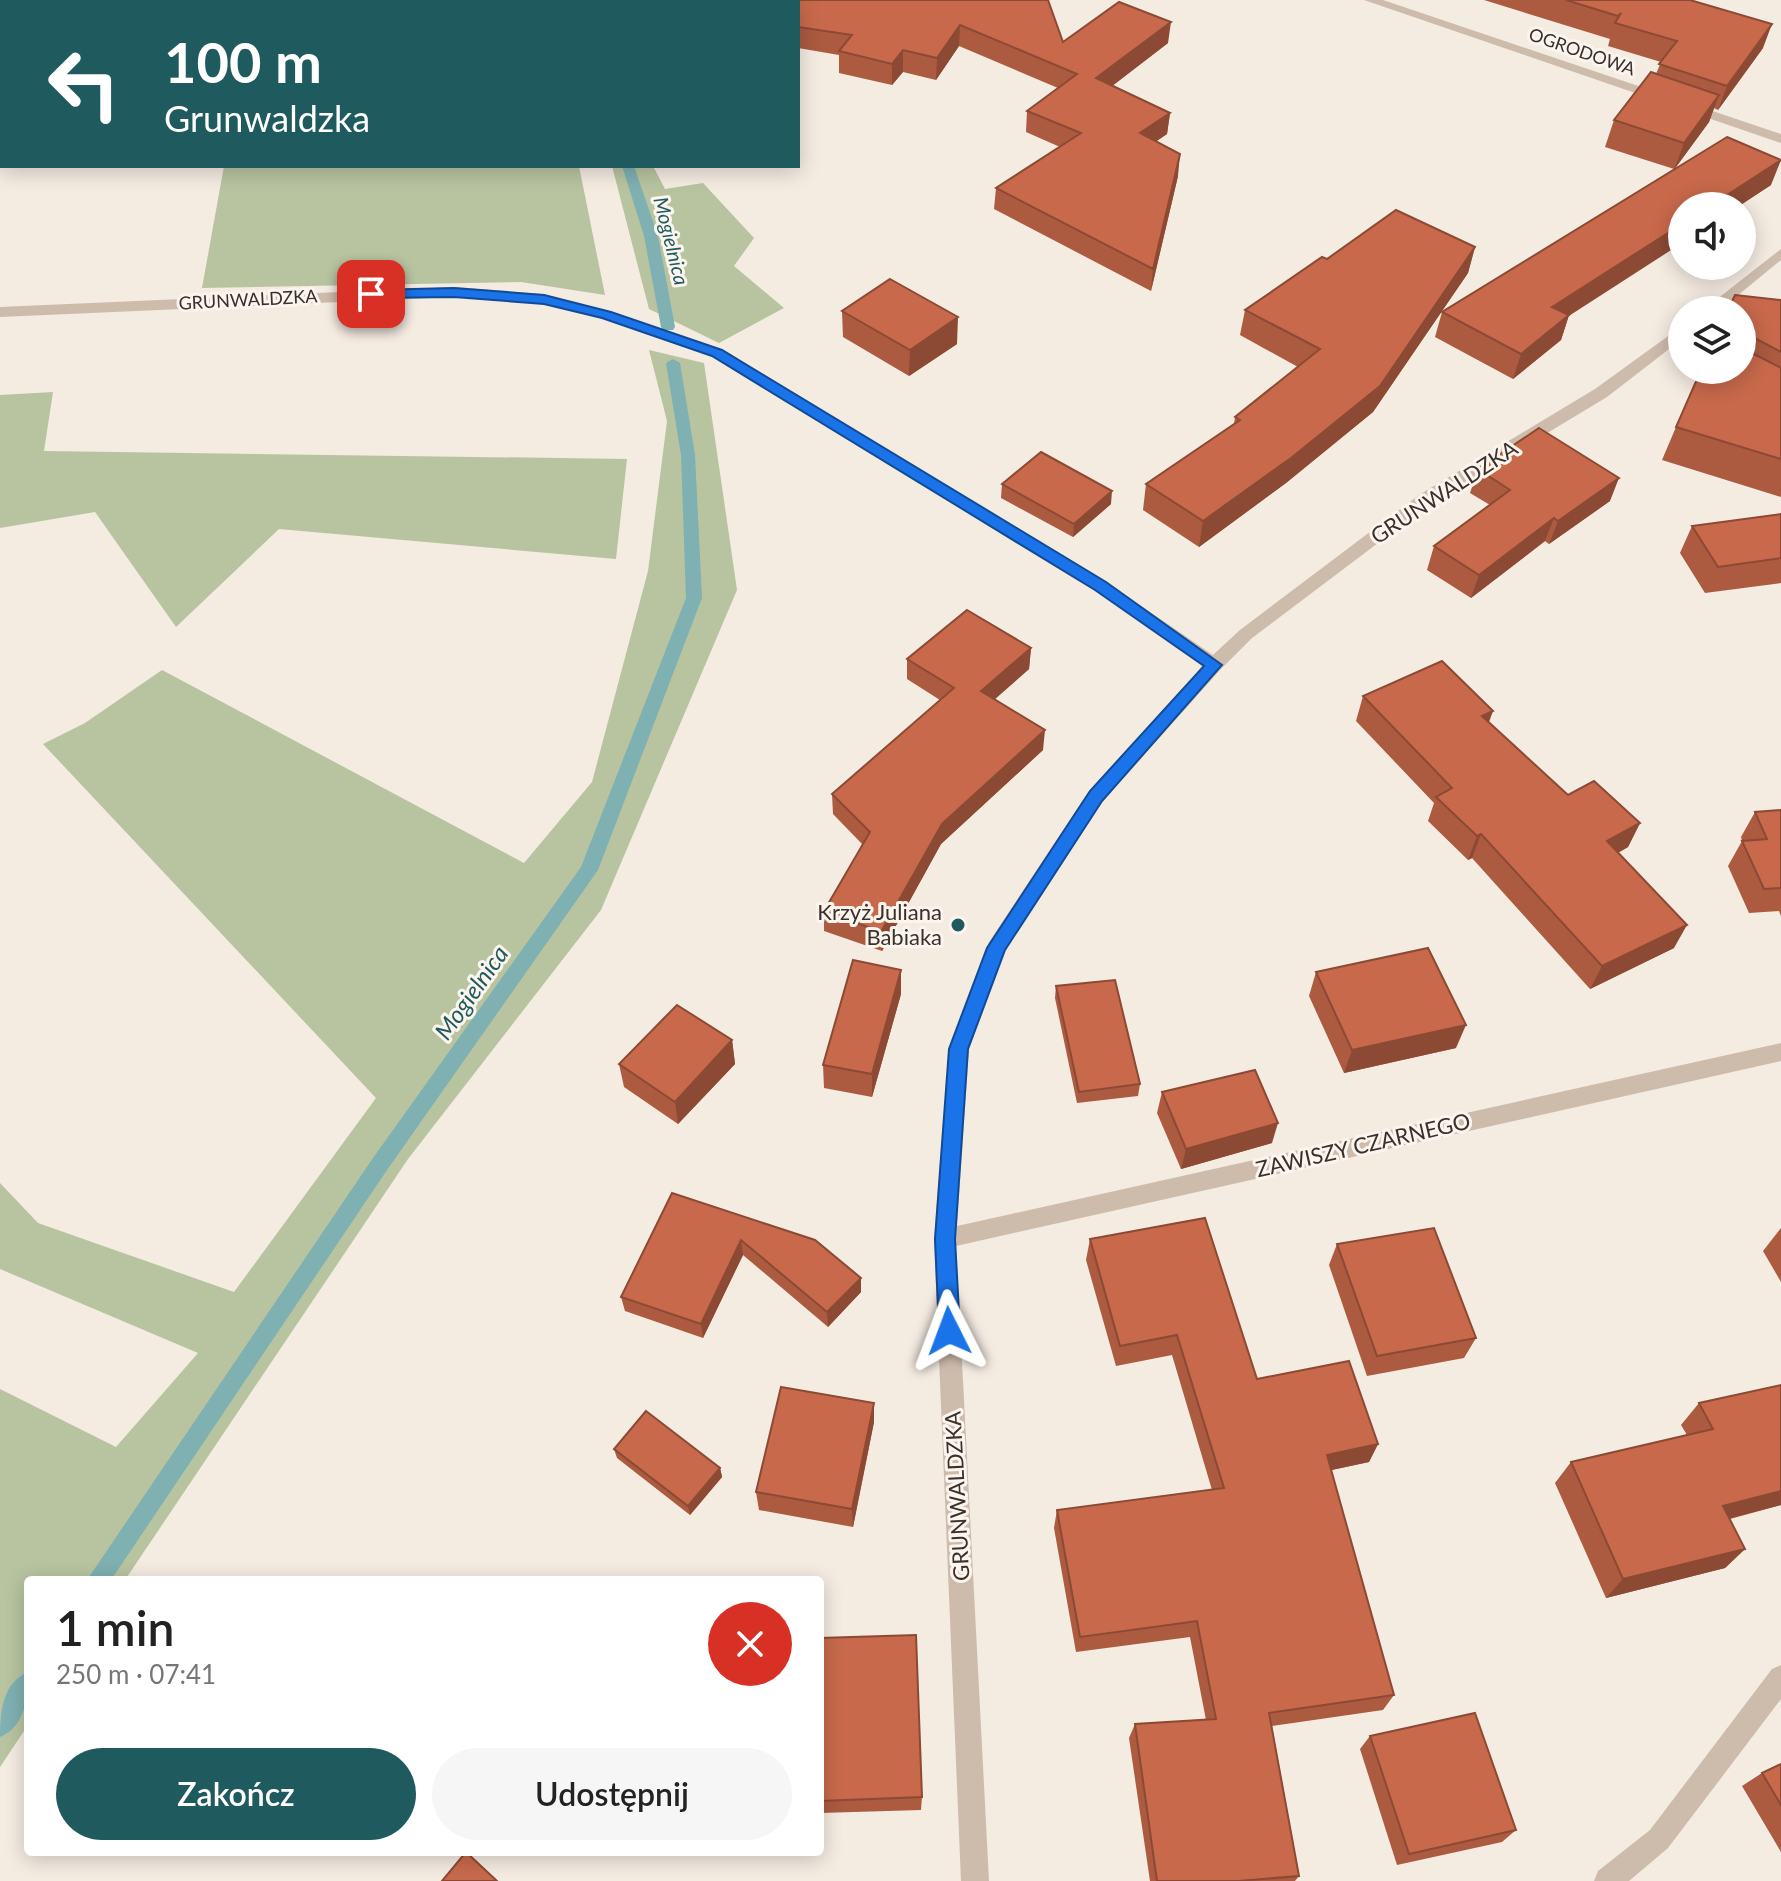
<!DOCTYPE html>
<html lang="pl">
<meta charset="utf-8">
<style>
body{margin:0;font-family:Lato,sans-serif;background:#f6f6f6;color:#222;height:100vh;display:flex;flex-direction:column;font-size:30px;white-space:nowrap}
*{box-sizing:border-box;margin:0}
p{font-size:26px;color:#767676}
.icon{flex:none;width:44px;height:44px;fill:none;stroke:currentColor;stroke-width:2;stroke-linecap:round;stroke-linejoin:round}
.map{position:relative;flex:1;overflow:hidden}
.panel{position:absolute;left:24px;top:1576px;width:800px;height:280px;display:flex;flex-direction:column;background:#fff;border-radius:8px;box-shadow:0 4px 20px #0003}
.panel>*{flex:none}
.banner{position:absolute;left:0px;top:0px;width:800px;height:168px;box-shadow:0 4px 20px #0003;background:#1f5a5e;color:#fff;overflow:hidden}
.tools{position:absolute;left:1668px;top:192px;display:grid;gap:16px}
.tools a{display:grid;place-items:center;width:88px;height:88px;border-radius:50%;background:#fff;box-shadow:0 4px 20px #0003;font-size:40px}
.pin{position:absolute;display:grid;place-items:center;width:68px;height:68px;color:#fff;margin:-34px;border-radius:16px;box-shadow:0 4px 12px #0006}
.me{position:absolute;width:88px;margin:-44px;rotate:357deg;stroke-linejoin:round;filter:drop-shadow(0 0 6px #0008)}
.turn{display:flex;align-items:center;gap:28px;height:168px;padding:0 32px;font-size:36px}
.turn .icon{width:104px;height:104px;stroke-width:2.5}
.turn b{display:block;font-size:56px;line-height:68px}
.round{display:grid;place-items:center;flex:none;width:84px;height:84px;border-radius:42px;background:#f6f6f6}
.summary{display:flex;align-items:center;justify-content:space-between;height:136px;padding:0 32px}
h1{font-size:48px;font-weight:600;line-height:60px}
.button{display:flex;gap:16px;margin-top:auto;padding:16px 32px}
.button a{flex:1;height:92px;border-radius:48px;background:#1f5a5e;color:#fff;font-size:32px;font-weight:600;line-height:92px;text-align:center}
.button a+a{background:#f6f6f6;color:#222}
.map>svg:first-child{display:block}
.green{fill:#b8c4a0}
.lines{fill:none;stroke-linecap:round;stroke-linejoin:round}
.stream{fill:#7fb0b2;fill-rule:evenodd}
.minor{fill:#cdbbac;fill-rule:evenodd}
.wall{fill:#ac5a40}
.shaded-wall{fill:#8c4a34}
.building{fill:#c8694b;stroke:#8c4a34;stroke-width:2}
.route{fill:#1a73e8;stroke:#114b97;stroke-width:2}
.poi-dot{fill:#1f5a5e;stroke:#fbf5ee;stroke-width:3}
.labels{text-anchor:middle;stroke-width:6;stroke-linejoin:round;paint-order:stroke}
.far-street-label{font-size:18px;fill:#3b302b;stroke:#fbf5ee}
.far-water-label{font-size:20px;font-style:italic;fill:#1f5a5e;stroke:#fbf5ee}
.street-label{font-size:22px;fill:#3b302b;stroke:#fbf5ee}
.poi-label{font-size:22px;fill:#3b302b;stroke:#fbf5ee;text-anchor:end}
.water-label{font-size:24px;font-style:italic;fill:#1f5a5e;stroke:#fbf5ee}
</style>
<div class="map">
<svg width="1781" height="1881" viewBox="0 0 1781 1881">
<rect width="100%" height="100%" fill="#f4ebe1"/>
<g class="green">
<polygon points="224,166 579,166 605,295 521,282 202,288"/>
<polygon points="612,166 653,166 665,189 703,183 754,238 734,266 784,308 719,343 649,309"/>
<polygon points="649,350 704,363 737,590 601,910 408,1159 125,1580 28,1580 28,1725 0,1767 0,1389 116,1447 198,1353 0,1269 0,1183 38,1223 234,1292 376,1098 43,744 85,723 162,670 524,863 592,782 648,571 667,421"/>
<polygon points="53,392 44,451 627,459 616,559 279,529 176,627 95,512 0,528 0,395"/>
</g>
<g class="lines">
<g class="stream">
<polygon points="622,166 634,166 658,236 675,327 673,330 663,330 661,327 644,236"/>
<polygon points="673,359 680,363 695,455 702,598 598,870 387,1170 111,1580 87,1580 373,1158 581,867 686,598 681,455 666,363"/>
<path d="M28,1672C28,1696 26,1726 0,1737C0,1713 2,1683 28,1672Z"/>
</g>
<g class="minor">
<polygon points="1364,0 1383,0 1781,134 1781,143"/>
<polygon points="1781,249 1781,260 1720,310 1703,310"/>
<polygon points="454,287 544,294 611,312 723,350 1106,582 1213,655 1240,630 1419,495 1595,389 1682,326 1682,339 1607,397 1431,503 1252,638 1220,670 1103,801 1005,951 969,1049 957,1226 1781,1043 1781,1061 956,1246 989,1881 961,1881 934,1239 949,1049 989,942 1089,791 1203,666 1094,590 711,356 601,318 544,304 454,297 0,317 0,307"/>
<polygon points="1781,1665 1781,1699 1668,1848 1629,1881 1594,1881 1598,1871 1650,1830 1772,1669"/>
</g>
</g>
<g class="wall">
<polygon points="1048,0 1063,42 1168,43 1112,86 1170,113 1167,134 1156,141 1178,176 1151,291 994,209 996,188 1060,147 1026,132 1027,111 1058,88 959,46 936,80 903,72 892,85 839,73 839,55 798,48 798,2"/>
<polygon points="1484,0 1690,0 1763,48 1718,110 1714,108 1709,122 1675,168 1771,185 1739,206 1682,206 1569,315 1561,340 1513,379 1435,337 1442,312 1674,169 1605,147 1614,120 1656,74 1661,62 1608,46 1610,39"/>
<polygon points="1475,247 1468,273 1373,412 1286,483 1199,547 1143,510 1146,484 1234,424 1235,417 1298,367 1240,335 1245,310 1327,259"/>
<polygon points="1781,300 1781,497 1662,460 1676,427 1742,370 1742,310"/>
<polygon points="842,311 957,344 909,376 843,337"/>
<polygon points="1478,469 1610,501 1549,544 1545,541 1471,598 1427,570 1434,546 1490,505 1470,493"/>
<polygon points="1002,484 1111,504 1073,537 1001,498"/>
<polygon points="1781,514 1781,583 1705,593 1680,553 1692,526"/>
<polygon points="1031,648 1029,669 994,700 1043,750 941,844 882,951 824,931 824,911 863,845 833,814 832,794 940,700 907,679 907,659"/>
<polygon points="1363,696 1489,722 1568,795 1640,823 1628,847 1618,853 1674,948 1590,989 1472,858 1468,860 1428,821 1434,803 1356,721"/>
<polygon points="1781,810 1781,916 1779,911 1749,913 1728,866 1742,841 1741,837 1755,812"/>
<polygon points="1316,972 1456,1048 1344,1073 1309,996"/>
<polygon points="1056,986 1140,1084 1138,1096 1077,1103 1055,998"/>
<polygon points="901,994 872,1097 824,1088 823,1065"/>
<polygon points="732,1040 735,1064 678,1124 624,1087 619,1064"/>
<polygon points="1162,1092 1272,1143 1181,1169 1157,1113"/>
<polygon points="672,1193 861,1292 828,1327 743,1255 703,1338 625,1311 621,1297"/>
<polygon points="1781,1228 1781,1282 1763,1251"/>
<polygon points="1090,1239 1257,1379 1378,1444 1369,1462 1331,1470 1394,1695 1383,1710 1272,1726 1299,1876 1295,1881 1150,1881 1129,1738 1135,1724 1206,1720 1190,1637 1076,1652 1054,1528 1057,1510 1212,1490 1172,1355 1116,1366 1086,1260"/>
<polygon points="1337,1244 1476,1338 1464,1358 1367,1376 1329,1265"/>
<polygon points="1781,1385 1781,1505 1730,1519 1745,1549 1725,1568 1606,1598 1555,1483 1571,1462 1687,1435 1681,1425 1699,1403"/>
<polygon points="874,1403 874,1422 853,1527 759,1510 756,1492"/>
<polygon points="614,1449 720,1468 722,1477 690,1515 617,1458"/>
<polygon points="820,1638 922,1797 921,1810 820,1813"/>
<polygon points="1370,1736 1516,1830 1502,1842 1397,1865 1360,1749"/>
<polygon points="1781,1764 1781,1852 1742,1786 1762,1773"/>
</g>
<g class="shaded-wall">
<polygon points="1171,22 1168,43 1094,100 1096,78"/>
<polygon points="1772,24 1763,48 1718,110 1727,86"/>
<polygon points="960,25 959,46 936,80 937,58"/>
<polygon points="903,50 903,72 892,85 892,64"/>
<polygon points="1719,95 1709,122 1674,170 1684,143"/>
<polygon points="1170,113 1167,134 1138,154 1140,133"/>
<polygon points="1180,154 1178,176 1151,291 1153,269"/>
<polygon points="1781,160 1771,185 1739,206 1710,206"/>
<polygon points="1682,224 1682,243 1544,332 1552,307"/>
<polygon points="1475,247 1468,273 1373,412 1286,483 1199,547 1203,521"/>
<polygon points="1569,315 1561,340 1513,379 1521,354"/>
<polygon points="958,317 957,344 909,376 910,350"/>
<polygon points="1619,478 1610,501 1549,544 1558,521"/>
<polygon points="1112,491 1111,504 1073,537 1074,524"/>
<polygon points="1554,518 1545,541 1471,598 1479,575"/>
<polygon points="1031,648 1029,669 980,712 981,691"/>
<polygon points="1493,711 1484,736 1482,716"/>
<polygon points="1045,730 1043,750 941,844 882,951 881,932 942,824"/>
<polygon points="1640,823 1628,847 1596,865 1607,841"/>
<polygon points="1481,834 1472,858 1468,860 1477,836"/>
<polygon points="1687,925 1674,948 1590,989 1602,966"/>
<polygon points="901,970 901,994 872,1097 872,1074"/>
<polygon points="1466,1025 1456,1048 1344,1073 1352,1050"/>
<polygon points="732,1040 735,1064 678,1124 675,1102"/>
<polygon points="1278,1123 1272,1143 1181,1169 1186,1149"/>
<polygon points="741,1240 743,1255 703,1338 701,1324"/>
<polygon points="861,1278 861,1292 828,1327 827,1312"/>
<polygon points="874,1403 874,1422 853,1527 852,1509"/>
<polygon points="1378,1444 1369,1462 1318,1473 1327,1455"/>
<polygon points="720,1468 722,1477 690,1515 688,1506"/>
<polygon points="1781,1491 1781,1505 1704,1525 1723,1506"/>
<polygon points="1745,1549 1725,1568 1606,1598 1623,1579"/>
</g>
<g class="building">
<polygon points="778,0 1048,0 1063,42 1119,2 1171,22 1096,78 1170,113 1140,133 1180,154 1153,269 996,188 1081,133 1027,111 1077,74 960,25 937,58 903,50 892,64 839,51 852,35 798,27 798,2 777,2"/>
<polygon points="1566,0 1690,0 1772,24 1727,86 1659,64 1677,41 1615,23 1621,13 1618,16"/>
<polygon points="1651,72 1719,95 1684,143 1614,120"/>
<polygon points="1727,137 1781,160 1710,206 1682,206 1682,224 1552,307 1569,315 1521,354 1442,312"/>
<polygon points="1396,210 1475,247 1380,386 1291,458 1203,521 1146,484 1240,420 1235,417 1320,349 1245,310 1322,257 1327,259"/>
<polygon points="890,279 958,317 910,350 842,311"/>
<polygon points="1735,295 1781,300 1781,352 1747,334 1742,334 1742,310 1728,310"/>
<polygon points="1742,348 1781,368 1781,459 1676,427 1701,370 1742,370"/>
<polygon points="1539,428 1619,478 1558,521 1554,518 1479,575 1434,546 1510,490 1478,469"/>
<polygon points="1041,452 1112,491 1074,524 1002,484"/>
<polygon points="1781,514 1781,558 1718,567 1692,526"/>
<polygon points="967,610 1031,648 981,691 1045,730 942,824 881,932 824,911 870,832 832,794 954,688 907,659"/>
<polygon points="1442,661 1493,711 1482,716 1568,795 1594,781 1640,823 1607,841 1687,925 1602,966 1481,834 1477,836 1436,797 1452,788 1363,696"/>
<polygon points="1781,810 1781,888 1764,889 1742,841 1767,839 1755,812"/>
<polygon points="1428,948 1466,1025 1352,1050 1316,972"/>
<polygon points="853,960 901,970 872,1074 823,1065"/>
<polygon points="1115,980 1140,1084 1079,1092 1056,986"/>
<polygon points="677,1005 732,1040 675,1102 619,1064"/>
<polygon points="1255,1070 1278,1123 1186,1149 1162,1092"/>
<polygon points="672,1193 815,1240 861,1278 827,1312 741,1240 701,1324 621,1297"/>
<polygon points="1205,1218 1257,1379 1349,1361 1378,1444 1327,1455 1394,1695 1269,1713 1299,1876 1238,1881 1157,1881 1135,1724 1216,1719 1197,1621 1080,1637 1057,1510 1224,1488 1177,1335 1120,1346 1090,1239"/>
<polygon points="1434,1228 1476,1338 1377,1356 1337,1244"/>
<polygon points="1781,1385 1781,1491 1723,1506 1745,1549 1623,1579 1571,1462 1713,1429 1699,1403"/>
<polygon points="781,1387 874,1403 852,1509 756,1492"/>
<polygon points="646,1411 720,1468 688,1506 614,1449"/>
<polygon points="916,1635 922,1797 820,1801 820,1638"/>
<polygon points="1475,1713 1516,1830 1409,1854 1370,1736"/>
<polygon points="1781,1764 1781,1805 1762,1773"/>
<polygon points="466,1852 497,1881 442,1881"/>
</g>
<polygon class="route" points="454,288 544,295 611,312 722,350 1106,582 1222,665 1102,801 1005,950 968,1049 955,1239 960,1331 957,1337 949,1340 942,1337 939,1331 935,1239 949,1049 987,948 1090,791 1204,666 1095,590 712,356 602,318 544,304 454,297 371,298 364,294 371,290"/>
<circle class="poi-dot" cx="958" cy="925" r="8"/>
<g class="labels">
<g class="far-street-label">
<text transform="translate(1582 52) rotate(19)" y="6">OGRODOWA</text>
<text transform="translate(248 300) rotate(-3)" y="6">GRUNWALDZKA</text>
</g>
<g class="far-water-label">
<text transform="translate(671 241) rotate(76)" y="7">Mogielnica</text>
</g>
<g class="street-label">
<text transform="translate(1444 492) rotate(-33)" y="8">GRUNWALDZKA</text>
<text transform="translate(1363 1145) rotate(-13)" y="8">ZAWISZY CZARNEGO</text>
<text transform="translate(957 1496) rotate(-93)" y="8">GRUNWALDZKA</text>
</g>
<g class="poi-label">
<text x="942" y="920">Krzyż Juliana<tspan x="942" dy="25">Babiaka</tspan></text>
</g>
<g class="water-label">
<text transform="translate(472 993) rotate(-55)" y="8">Mogielnica</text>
</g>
</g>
</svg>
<div class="tools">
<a><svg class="icon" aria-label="sound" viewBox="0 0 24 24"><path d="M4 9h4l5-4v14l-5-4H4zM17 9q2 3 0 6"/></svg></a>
<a><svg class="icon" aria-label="layers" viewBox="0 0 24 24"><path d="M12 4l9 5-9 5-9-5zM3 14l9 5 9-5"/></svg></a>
</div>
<div class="pin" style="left:371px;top:294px;background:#d93025"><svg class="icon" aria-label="arrive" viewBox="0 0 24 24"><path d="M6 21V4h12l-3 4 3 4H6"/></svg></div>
<svg class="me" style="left:949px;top:1331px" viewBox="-20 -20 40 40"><path d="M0-17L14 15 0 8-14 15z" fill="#1a73e8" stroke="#fff" stroke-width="4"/></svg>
<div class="banner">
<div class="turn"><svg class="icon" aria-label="left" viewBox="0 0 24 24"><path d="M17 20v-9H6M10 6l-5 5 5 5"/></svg><div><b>100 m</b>Grunwaldzka</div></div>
</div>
<section class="panel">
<div class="summary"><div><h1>1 min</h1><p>250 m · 07:41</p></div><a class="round" style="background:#d93025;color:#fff"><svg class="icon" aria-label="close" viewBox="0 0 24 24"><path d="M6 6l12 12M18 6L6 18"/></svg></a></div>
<div class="button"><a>Zakończ</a><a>Udostępnij</a></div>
</section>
</div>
